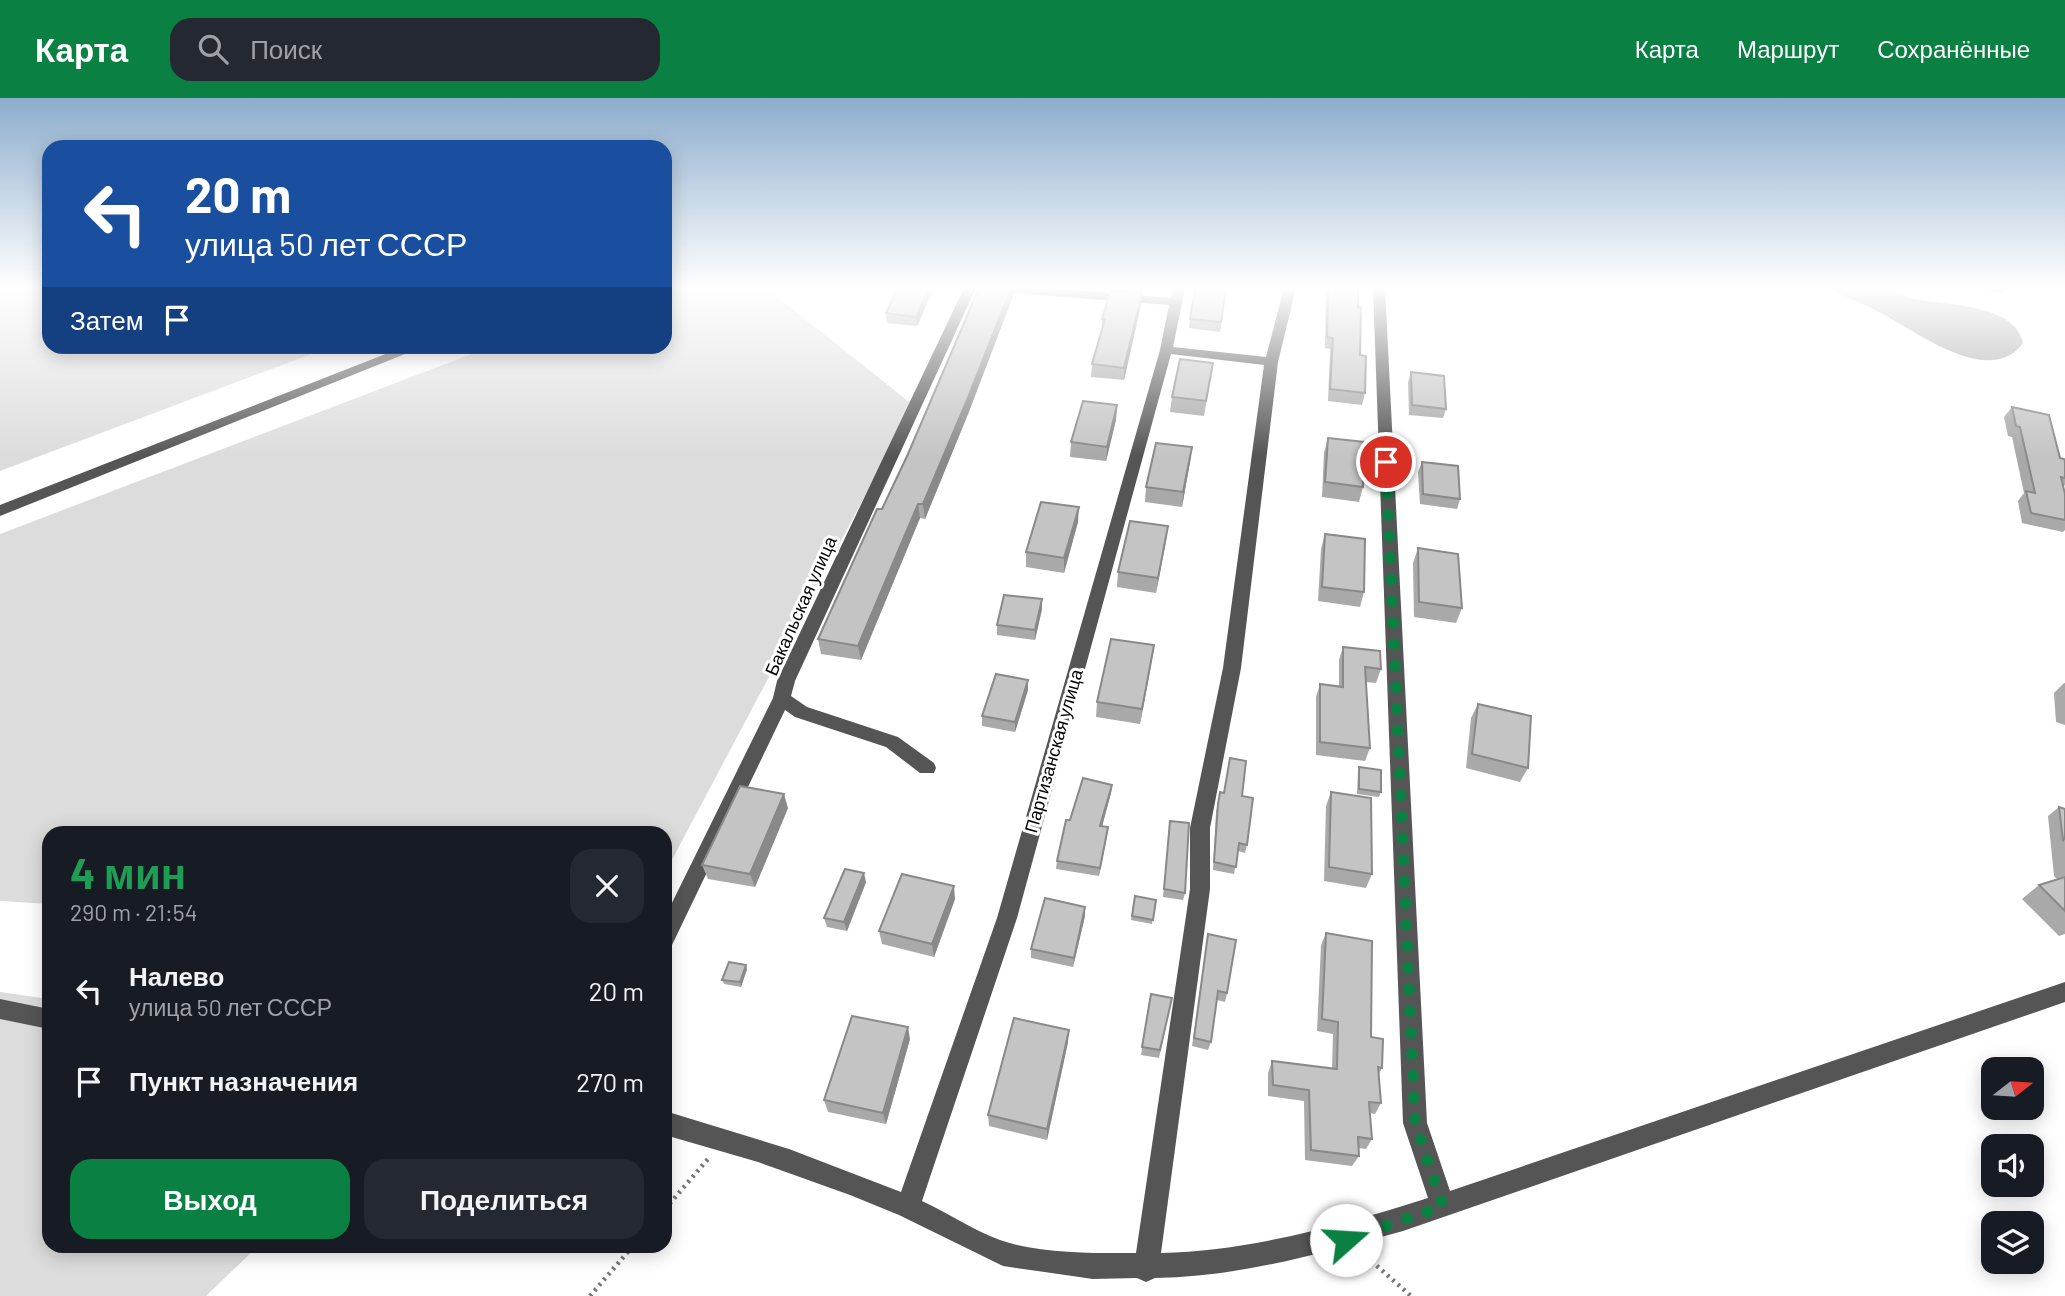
<!DOCTYPE html>
<html lang="ru">
<meta charset="utf-8">
<style>
body{margin:0;font-family:Barlow,sans-serif;background:#242831;color:#f1f3f6;height:100vh;display:flex;flex-direction:column;font-size:26px;white-space:nowrap}
*{box-sizing:border-box;margin:0}
p{font-size:23px;color:#9ea1a6}
.icon{flex:none;width:38px;height:38px;fill:none;stroke:currentColor;stroke-width:2;stroke-linecap:round;stroke-linejoin:round}
.map{position:relative;flex:1;overflow:hidden}
.panel{position:absolute;left:42px;top:728px;width:630px;height:427px;display:flex;flex-direction:column;background:#171b24;border-radius:21px;box-shadow:0 4px 18px #0003}
.panel>*{flex:none}
.guide{position:absolute;left:42px;top:42px;width:630px;height:214px;border-radius:21px;box-shadow:0 4px 18px #0003;background:#1a4fa0;color:#fff;overflow:hidden}
.needle{width:46px;rotate:73deg}
.controls{position:absolute;left:1981px;top:959px;display:grid;gap:14px}
.controls a{display:grid;place-items:center;width:63px;height:63px;border-radius:14px;background:#171b24;box-shadow:0 4px 18px #0003;font-size:35px}
.pin{position:absolute;display:grid;place-items:center;width:60px;height:60px;color:#fff;margin:-30px;border:4px solid #fff;border-radius:50%;box-shadow:0 2px 7px #0007}
.me{position:absolute;width:77px;margin:-38px;rotate:71deg;stroke-linejoin:round;filter:drop-shadow(0 0 5px #0008)}
.turn{display:flex;align-items:center;gap:24px;height:147px;padding:0 28px;font-size:32px}
.turn .icon{width:91px;height:91px;stroke-width:2.5}
.turn b{display:block;font-size:49px;line-height:60px}
.then{display:flex;align-items:center;height:66px;padding:0 28px;background:#0003;gap:14px;font-size:26px}
.round{display:grid;place-items:center;flex:none;width:74px;height:74px;border-radius:21px;background:#242831}
.overview{display:flex;align-items:center;justify-content:space-between;height:119px;padding:0 28px}
h1{font-size:42px;font-weight:700;line-height:52px;color:#1e9e55}
.primary-button{display:flex;gap:14px;margin-top:auto;padding:14px 28px}
.primary-button a{flex:1;height:80px;border-radius:21px;background:#0b8043;color:#fff;font-size:28px;font-weight:700;line-height:80px;text-align:center}
.primary-button a+a{background:#242831;color:#f1f3f6}
ul{padding:0;list-style:none}
li{display:flex;align-items:center;gap:21px;height:91px;padding:0 28px}
li div{flex:1}
li b{display:block;font-size:26px}
li em{font-style:normal}
header{display:flex;align-items:center;gap:42px;box-sizing:border-box;height:98px;padding:0 35px;background:#0b8043;color:#fff}
header strong{font-size:33px}
nav{display:flex;gap:38px;margin-inline-start:auto;font-size:24px}
.search{width:490px;height:63px;background:#242831;display:flex;align-items:center;gap:18px;box-sizing:border-box;padding:0 24px;border-radius:21px;color:#9ea1a6;font-size:26px}
.map>svg:first-child{display:block}
.green{fill:#dcdcdc}
.water{fill:#a3a3a3}
.lines{fill:none;stroke-linecap:round;stroke-linejoin:round}
.path{stroke:#777;stroke-width:4.5;stroke-dasharray:2.5 4.5;stroke-linecap:butt}
.minor{fill:#555;fill-rule:evenodd}
.wall{fill:#a9a9a9}
.shaded-wall{fill:#898989}
.building{fill:#c4c4c4;stroke:#898989;stroke-width:2}
.route{stroke:#0b8043;stroke-width:12;stroke-dasharray:0 21.6}
.labels{text-anchor:middle;stroke-width:6;stroke-linejoin:round;paint-order:stroke}
.street-label{font-size:18px;fill:#000;stroke:#fff}
</style>
<header>
<strong>Карта</strong>
<div class="search"><svg class="icon" aria-label="search" viewBox="0 0 24 24"><circle cx="10" cy="10" r="6"/><path d="M15 15l6 6"/></svg>Поиск</div>
<nav><a>Карта</a><a>Маршрут</a><a>Сохранённые</a></nav>
</header>
<div class="map">
<svg width="2065" height="1198" viewBox="0 0 2065 1198">
<rect width="100%" height="100%" fill="#fff"/>
<g class="green">
<polygon points="0,190 49,190 49,248 330,249 0,373"/>
<polygon points="665,190 766,190 913,307 665,775 665,735 49,735 49,806 0,803 0,436 490,249 665,248"/>
<polygon points="0,894 49,901 49,1148 258,1148 206,1198 0,1198"/>
</g>
<path class="water" d="M1824,190C1844,190 1870,186 1889,191C1898,193 1906,199 1914,201C1945,207 2016,206 2023,245C1991,290 1918,235 1883,216C1864,206 1844,198 1824,190Z"/>
<g class="lines">
<g class="path">
<polyline points="665,1111 708,1061"/>
<polyline points="1361,1154 1411,1198"/>
<polyline points="590,1198 633,1148"/>
</g>
<g class="minor">
<polygon points="964,190 976,190 795,583 791,598 807,609 898,639 934,665 936,670 934,675 920,675 886,649 795,619 785,612 672,847 665,849 665,819 773,600 777,583"/>
<path d="M995,190H1052L1171,200L1173,190H1185L1173,249L1266,259L1284,190H1296L1278,264L1241,570L1210,730V791L1161,1155C1250,1153 1343,1127 1428,1100L1403,1025L1373,190H1385L1427,1025L1450,1093L2065,884V904L1403,1133C1322,1155 1239,1179 1155,1180L1146,1184L1137,1180L1093,1181L1003,1168L899,1117L850,1097L758,1064L665,1037V1013L789,1051L901,1094L997,820L1160,252L1169,207L1001,194ZM1171,256L1264,267L1223,570L1190,730V791L1136,1155C1094,1155 1040,1156 1000,1142C973,1132 948,1115 922,1103L1017,820Z"/>
<polygon points="406,248 425,248 0,418 0,407"/>
<polygon points="0,901 49,911 49,931 0,921"/>
</g>
</g>
<g class="wall">
<polygon points="898,190 934,190 917,228 887,225 886,215"/>
<polygon points="1114,190 1143,190 1142,195 1114,193"/>
<polygon points="1227,190 1220,234 1189,230 1190,221"/>
<polygon points="1326,190 1358,190 1358,209 1360,257 1365,295 1362,307 1328,303 1330,251 1325,250"/>
<polygon points="1984,190 2007,190 2004,195 1984,192"/>
<polygon points="1013,198 968,316 925,421 920,420 861,562 821,556 818,541 882,411"/>
<polygon points="1141,207 1124,282 1091,279 1092,266 1102,232 1102,221"/>
<polygon points="1213,265 1204,318 1170,314 1172,299"/>
<polygon points="1411,274 1446,311 1443,320 1409,317 1408,284"/>
<polygon points="1117,307 1116,322 1106,363 1070,359 1071,344"/>
<polygon points="2012,309 2060,360 2065,363 2065,387 2063,389 2065,396 2065,432 2063,434 2022,425 2018,403 2024,395 2012,339 2008,338 2004,319"/>
<polygon points="1328,340 1363,389 1359,404 1322,399 1324,355"/>
<polygon points="1190,364 1182,409 1145,404 1146,389"/>
<polygon points="1422,364 1460,401 1457,411 1420,406 1418,374"/>
<polygon points="1078,424 1064,475 1026,469 1026,454"/>
<polygon points="1168,428 1156,495 1117,489 1118,474"/>
<polygon points="1325,436 1364,494 1360,509 1318,503 1321,451"/>
<polygon points="1418,450 1462,510 1456,525 1414,519 1413,465"/>
<polygon points="1042,501 1042,511 1035,542 997,537 997,527"/>
<polygon points="1154,547 1140,626 1096,619 1097,604"/>
<polygon points="1343,549 1381,571 1376,585 1366,584 1370,650 1365,663 1316,657 1316,599 1320,586 1339,588 1339,562"/>
<polygon points="2064,585 2065,585 2065,627 2056,624 2054,595"/>
<polygon points="1028,592 1015,634 982,628 982,618"/>
<polygon points="1478,606 1528,670 1520,684 1466,670 1471,620"/>
<polygon points="1359,669 1381,694 1379,699 1357,696 1358,674"/>
<polygon points="1112,687 1111,695 1102,728 1107,737 1099,778 1056,771 1057,763 1070,722"/>
<polygon points="1220,694 1242,698 1247,747 1245,755 1238,753 1234,776 1213,772 1216,714"/>
<polygon points="1331,694 1372,776 1366,790 1324,783 1326,708"/>
<polygon points="2059,709 2065,711 2065,836 2059,838 2022,801 2039,787 2057,781 2054,778 2048,718"/>
<polygon points="788,710 755,789 708,781 702,767"/>
<polygon points="1170,723 1185,795 1183,802 1163,799"/>
<polygon points="866,784 847,833 827,829 824,820"/>
<polygon points="1135,798 1156,802 1152,826 1131,822"/>
<polygon points="955,801 934,859 882,846 879,833"/>
<polygon points="1085,818 1073,869 1031,860 1031,851"/>
<polygon points="1326,835 1371,939 1382,970 1379,976 1381,1005 1375,1016 1370,1015 1372,1041 1366,1051 1358,1050 1359,1058 1352,1068 1305,1062 1304,1003 1268,998 1268,975 1272,963 1332,971 1333,936 1317,933 1321,847"/>
<polygon points="1208,836 1227,895 1225,904 1217,902 1211,944 1208,952 1192,948"/>
<polygon points="747,871 741,889 724,886 722,882"/>
<polygon points="1151,896 1172,900 1159,960 1141,957"/>
<polygon points="910,941 886,1026 828,1014 824,1002"/>
<polygon points="1068,944 1047,1042 989,1028 988,1017"/>
</g>
<g class="shaded-wall">
<polygon points="929,190 934,190 917,228 916,219"/>
<polygon points="1011,190 1013,190 1013,198 968,316 925,421 923,406"/>
<polygon points="1142,195 1141,207 1124,282 1124,270"/>
<polygon points="1117,307 1116,322 1106,363 1107,349"/>
<polygon points="1192,349 1190,364 1182,409 1183,394"/>
<polygon points="918,406 920,420 861,562 858,548"/>
<polygon points="1079,409 1078,424 1064,475 1064,460"/>
<polygon points="1168,428 1166,443 1156,495 1158,480"/>
<polygon points="1042,501 1042,511 1035,542 1035,532"/>
<polygon points="1154,547 1152,562 1140,626 1142,611"/>
<polygon points="1028,582 1028,592 1015,634 1015,624"/>
<polygon points="1112,687 1111,695 1100,736 1100,728"/>
<polygon points="784,696 788,710 755,789 750,776"/>
<polygon points="1108,729 1107,737 1099,778 1100,770"/>
<polygon points="864,775 866,784 847,833 844,824"/>
<polygon points="954,788 955,801 934,859 932,846"/>
<polygon points="1085,809 1085,818 1073,869 1074,860"/>
<polygon points="746,867 747,871 741,889 740,884"/>
<polygon points="908,929 910,941 886,1026 883,1015"/>
<polygon points="1069,932 1068,944 1047,1042 1047,1031"/>
</g>
<g class="building">
<polygon points="898,190 929,190 916,219 886,215"/>
<polygon points="979,190 1011,190 967,302 923,406 918,406 858,548 818,541 877,411 882,411 908,356"/>
<polygon points="1195,190 1226,190 1221,224 1190,221"/>
<polygon points="1328,190 1358,190 1358,209 1361,209 1360,257 1366,258 1365,295 1330,291 1333,240 1327,239"/>
<polygon points="1111,193 1142,195 1124,270 1092,266 1105,221 1102,221"/>
<polygon points="1180,261 1213,265 1206,303 1172,299"/>
<polygon points="1411,274 1444,278 1446,311 1412,307"/>
<polygon points="1083,303 1117,307 1107,349 1071,344"/>
<polygon points="2012,309 2049,317 2060,360 2064,361 2065,363 2065,380 2061,379 2065,396 2065,422 2031,415 2026,393 2035,395 2020,329 2016,328"/>
<polygon points="1328,340 1364,344 1363,389 1325,384"/>
<polygon points="1156,345 1192,349 1183,394 1146,389"/>
<polygon points="1422,364 1458,368 1460,401 1423,396"/>
<polygon points="1041,404 1079,409 1064,460 1026,454"/>
<polygon points="1130,423 1168,428 1158,480 1118,474"/>
<polygon points="1325,436 1365,441 1364,494 1322,489"/>
<polygon points="1418,450 1458,456 1462,510 1419,504"/>
<polygon points="1004,497 1042,501 1035,532 997,527"/>
<polygon points="1111,541 1154,547 1142,611 1097,604"/>
<polygon points="1343,549 1380,553 1381,571 1365,569 1370,650 1320,644 1320,586 1343,589"/>
<polygon points="996,576 1028,582 1015,624 982,618"/>
<polygon points="1478,606 1531,618 1528,670 1472,656"/>
<polygon points="1230,660 1246,663 1242,698 1253,700 1247,747 1239,745 1236,769 1214,764 1218,706 1220,694 1224,695"/>
<polygon points="1359,669 1381,672 1381,694 1359,691"/>
<polygon points="1083,680 1112,687 1100,728 1108,729 1100,770 1057,763 1066,722 1070,722"/>
<polygon points="740,688 784,696 750,776 702,767"/>
<polygon points="1331,694 1371,700 1372,776 1329,769"/>
<polygon points="2059,709 2065,711 2065,740 2063,742"/>
<polygon points="1170,723 1189,725 1185,795 1164,791"/>
<polygon points="845,771 864,775 844,824 824,820"/>
<polygon points="902,776 954,788 932,846 879,833"/>
<polygon points="2065,779 2065,813 2039,787"/>
<polygon points="1135,798 1156,802 1153,822 1132,818"/>
<polygon points="1045,800 1085,809 1074,860 1031,851"/>
<polygon points="1326,835 1372,843 1371,939 1383,941 1382,970 1378,969 1381,1005 1369,1004 1372,1041 1358,1039 1359,1058 1311,1052 1309,992 1273,987 1272,963 1337,971 1338,924 1322,921"/>
<polygon points="1208,836 1236,842 1227,895 1218,893 1211,944 1194,940"/>
<polygon points="729,864 746,867 740,884 722,882"/>
<polygon points="1151,896 1172,900 1160,952 1142,949"/>
<polygon points="852,918 908,929 883,1015 824,1002"/>
<polygon points="1014,920 1069,932 1047,1031 988,1017"/>
</g>
<linearGradient id="sky" x2="0" y2="1"><stop stop-color="#8cadcc"/><stop offset="0.53" stop-color="#fff"/><stop offset="1" stop-color="#fff" stop-opacity="0"/></linearGradient>
<rect width="2065" height="358" fill="url(#sky)"/>
<g class="lines">
<polyline class="route" points="1346,1142 1443,1108 1415,1025 1386,364"/>
</g>
<g class="labels">
<g class="street-label">
<text transform="translate(801 508) rotate(-66)" y="6">Бакальская улица</text>
<text transform="translate(1054 653) rotate(-74)" y="6">Партизанская улица</text>
</g>
</g>
</svg>
<div class="controls">
<a><svg class="needle" viewBox="-14 -14 28 28"><path d="M0-13l5 13h-10z" fill="#e53935"/><path d="M0 13l5-13h-10z" fill="#9ea1a6"/></svg></a>
<a><svg class="icon" aria-label="sound" viewBox="0 0 24 24"><path d="M4 9h4l5-4v14l-5-4H4zM17 9q2 3 0 6"/></svg></a>
<a><svg class="icon" aria-label="layers" viewBox="0 0 24 24"><path d="M12 4l9 5-9 5-9-5zM3 14l9 5 9-5"/></svg></a>
</div>
<div class="pin" style="left:1386px;top:364px;background:#d93025"><svg class="icon" aria-label="arrive" viewBox="0 0 24 24"><path d="M6 21V4h12l-3 4 3 4H6"/></svg></div>
<svg class="me" style="left:1346px;top:1142px" viewBox="-20 -20 40 40"><circle r="19" fill="#fff"/><path d="M0-13L10 11 0 6-10 11z" fill="#0b8043"/></svg>
<div class="guide">
<div class="turn"><svg class="icon" aria-label="left" viewBox="0 0 24 24"><path d="M17 20v-9H6M10 6l-5 5 5 5"/></svg><div><b>20 m</b>улица 50 лет СССР</div></div>
<div class="then">Затем<svg class="icon" aria-label="arrive" viewBox="0 0 24 24"><path d="M6 21V4h12l-3 4 3 4H6"/></svg></div>
</div>
<section class="panel">
<div class="overview"><div><h1>4 мин</h1><p>290 m · 21:54</p></div><a class="round"><svg class="icon" aria-label="close" viewBox="0 0 24 24"><path d="M6 6l12 12M18 6L6 18"/></svg></a></div>
<ul>
<li><svg class="icon" aria-label="left" viewBox="0 0 24 24"><path d="M17 20v-9H6M10 6l-5 5 5 5"/></svg><div><b>Налево</b><p>улица 50 лет СССР</p></div><em>20 m</em></li>
<li><svg class="icon" aria-label="arrive" viewBox="0 0 24 24"><path d="M6 21V4h12l-3 4 3 4H6"/></svg><div><b>Пункт назначения</b></div><em>270 m</em></li>
</ul>
<div class="primary-button"><a>Выход</a><a>Поделиться</a></div>
</section>
</div>
